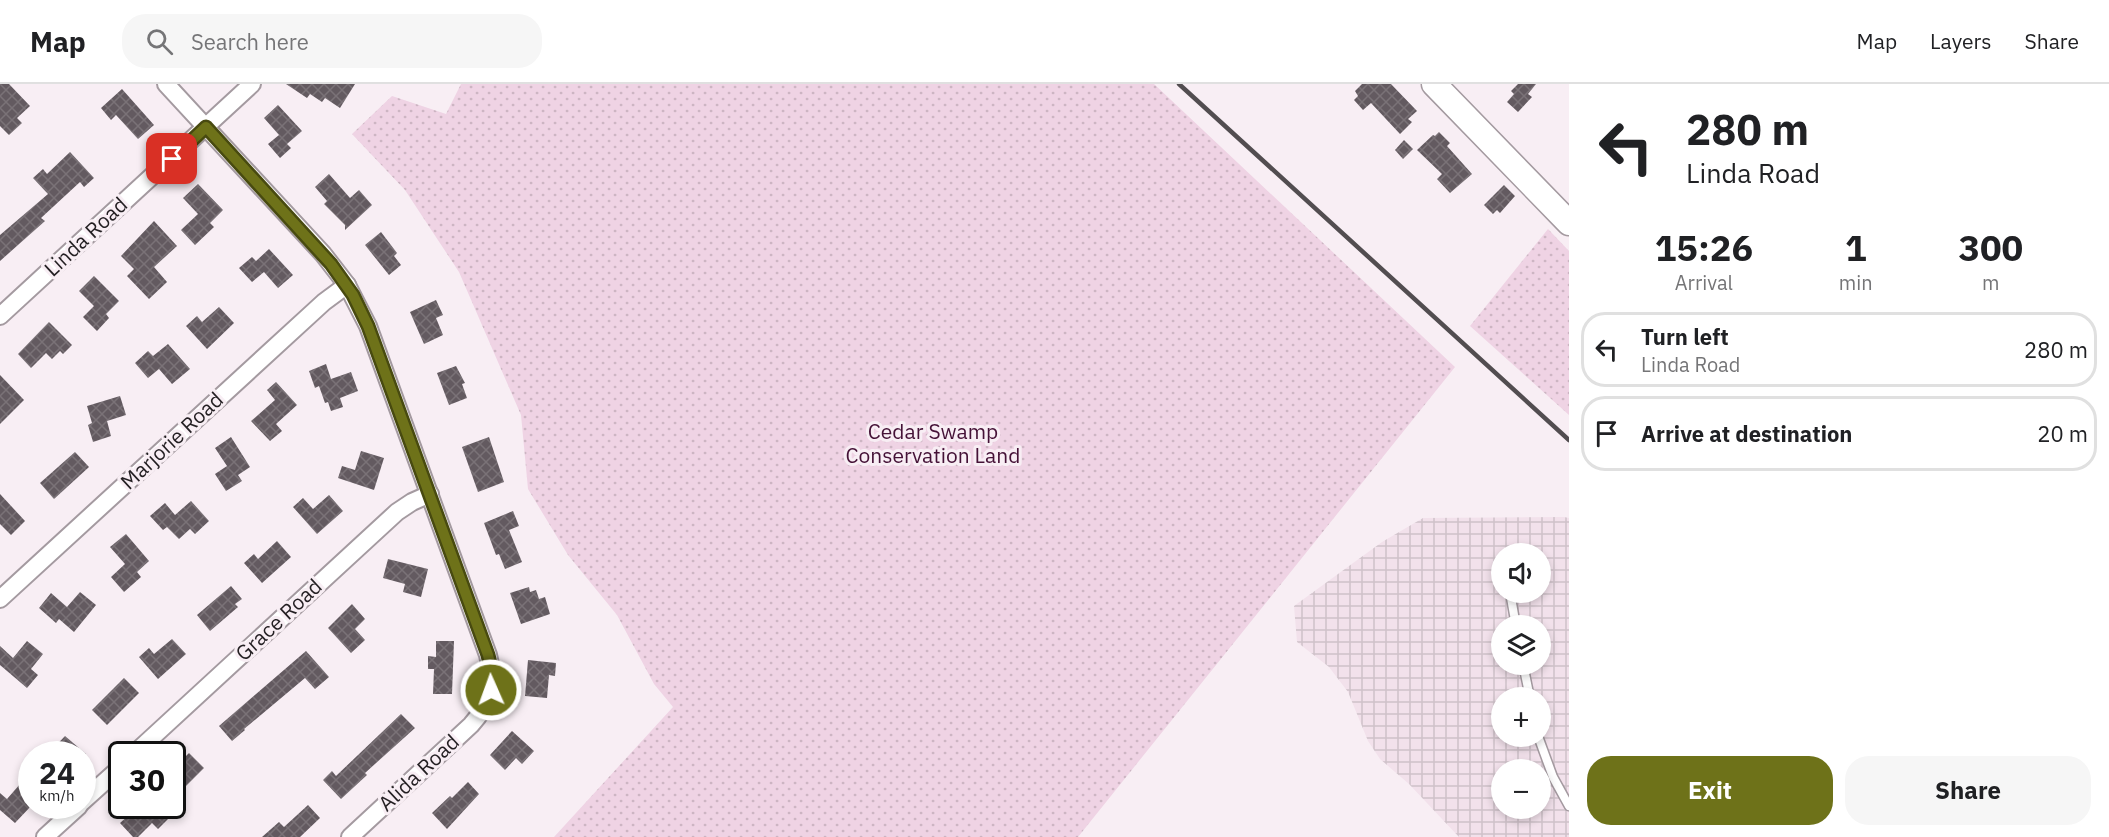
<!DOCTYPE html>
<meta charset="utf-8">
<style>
body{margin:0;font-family:"IBM Plex Sans",sans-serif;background:#f6f6f6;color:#202124;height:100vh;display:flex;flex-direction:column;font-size:22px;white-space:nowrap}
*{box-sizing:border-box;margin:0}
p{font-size:20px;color:#757577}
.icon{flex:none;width:33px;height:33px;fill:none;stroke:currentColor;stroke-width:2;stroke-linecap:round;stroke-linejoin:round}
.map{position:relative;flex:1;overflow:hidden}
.drawer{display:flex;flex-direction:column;background:#fff;width:540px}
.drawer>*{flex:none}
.banner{background:#fff;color:#202124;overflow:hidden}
.tools{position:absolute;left:1491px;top:459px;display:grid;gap:12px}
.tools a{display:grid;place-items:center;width:60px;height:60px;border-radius:50%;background:#fff;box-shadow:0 3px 9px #0003;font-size:30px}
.speed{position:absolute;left:18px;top:657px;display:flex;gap:12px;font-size:30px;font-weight:700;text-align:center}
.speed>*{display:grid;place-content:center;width:78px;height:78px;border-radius:50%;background:#fff;box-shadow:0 3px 9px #0003;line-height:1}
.speed small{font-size:15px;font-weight:400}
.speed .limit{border:3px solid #111;border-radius:9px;background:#fff;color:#111}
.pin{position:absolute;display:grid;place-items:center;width:51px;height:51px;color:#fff;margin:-26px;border-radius:12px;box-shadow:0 3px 9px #0006}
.me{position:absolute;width:66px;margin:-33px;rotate:358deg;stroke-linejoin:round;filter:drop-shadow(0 0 4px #0008)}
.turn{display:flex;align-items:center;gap:21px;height:126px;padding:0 18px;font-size:27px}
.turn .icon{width:78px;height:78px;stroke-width:2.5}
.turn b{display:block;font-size:42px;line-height:51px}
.eta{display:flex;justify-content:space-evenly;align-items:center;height:102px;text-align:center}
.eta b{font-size:36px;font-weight:800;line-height:42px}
.primary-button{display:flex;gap:12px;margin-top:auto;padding:12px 18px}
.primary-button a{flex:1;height:69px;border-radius:24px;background:#6e7219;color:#fff;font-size:24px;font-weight:800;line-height:69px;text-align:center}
.primary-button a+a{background:#f6f6f6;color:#202124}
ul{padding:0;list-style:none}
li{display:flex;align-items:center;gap:18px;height:75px;margin:0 12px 9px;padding:0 6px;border:3px solid #e0e0e0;border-radius:24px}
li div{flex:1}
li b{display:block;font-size:22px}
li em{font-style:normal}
header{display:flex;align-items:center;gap:36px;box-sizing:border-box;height:84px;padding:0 30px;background:#fff;border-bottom:2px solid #e0e0e0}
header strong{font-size:28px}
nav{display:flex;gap:33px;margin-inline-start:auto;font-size:21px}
.search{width:420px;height:54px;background:#f6f6f6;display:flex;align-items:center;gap:15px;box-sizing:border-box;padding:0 21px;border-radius:24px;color:#757577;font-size:22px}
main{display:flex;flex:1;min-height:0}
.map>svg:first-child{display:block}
.industrial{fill:url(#industrial-grid);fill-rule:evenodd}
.grass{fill:url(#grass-dots)}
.building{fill:url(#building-cross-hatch)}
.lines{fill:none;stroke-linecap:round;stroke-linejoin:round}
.service-casing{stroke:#a49aa0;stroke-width:11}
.minor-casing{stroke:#a49aa0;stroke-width:20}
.secondary-casing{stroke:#a49aa0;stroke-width:27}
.service{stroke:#fff;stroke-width:8}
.minor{stroke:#fff;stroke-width:16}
.secondary{stroke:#fff;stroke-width:24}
.rail{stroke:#524d50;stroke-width:4.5}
.route-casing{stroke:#484a10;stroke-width:15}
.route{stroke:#6e7219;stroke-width:10}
.labels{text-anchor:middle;stroke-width:6;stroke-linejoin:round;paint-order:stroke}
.street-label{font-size:21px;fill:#231f22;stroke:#f8eef4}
.park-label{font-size:21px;fill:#451237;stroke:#f8eef4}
</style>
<header>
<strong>Map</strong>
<div class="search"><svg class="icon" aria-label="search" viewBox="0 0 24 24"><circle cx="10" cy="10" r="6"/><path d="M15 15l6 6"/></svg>Search here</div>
<nav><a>Map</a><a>Layers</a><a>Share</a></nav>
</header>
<main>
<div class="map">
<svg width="1569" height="753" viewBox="0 0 1569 753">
<defs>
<pattern id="industrial-grid" width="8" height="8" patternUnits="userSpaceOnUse" patternTransform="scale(1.5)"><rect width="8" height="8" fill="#f2e1eb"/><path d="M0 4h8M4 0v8" fill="none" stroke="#cfc1c9"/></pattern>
<pattern id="grass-dots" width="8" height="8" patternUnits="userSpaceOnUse" patternTransform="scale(1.5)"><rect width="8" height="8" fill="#efd3e4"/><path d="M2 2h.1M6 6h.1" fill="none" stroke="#cdb5c3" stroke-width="1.8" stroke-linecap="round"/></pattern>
<pattern id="building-cross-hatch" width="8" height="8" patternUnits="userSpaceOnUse" patternTransform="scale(1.5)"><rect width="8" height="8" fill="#635a60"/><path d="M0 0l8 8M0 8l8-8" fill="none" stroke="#7a7277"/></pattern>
</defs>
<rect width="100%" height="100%" fill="#f8eef4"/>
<path class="industrial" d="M1564,433L1569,434V753H1459L1409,700L1380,675L1368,657L1348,608L1329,583L1297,558L1294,522L1382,458L1423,434ZM1502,470H1540V508H1502ZM1502,542H1540V580H1502ZM1502,614H1540V652H1502ZM1502,686H1540V724H1502Z"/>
<g class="grass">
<polygon points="461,0 1154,0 1455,283 1078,753 554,753 673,623 654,600 617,531 568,471 528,405 521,331 459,188 405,106 352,50 392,12 446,30"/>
<polygon points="1548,145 1569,167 1569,331 1470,242"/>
</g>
<g class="building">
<polygon points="0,0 9,0 30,22 17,34 22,39 9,51 0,42"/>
<polygon points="286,0 355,0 340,24 325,14 322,18 310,10 307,14"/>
<polygon points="1362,0 1391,0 1417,27 1408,35 1412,38 1400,50 1371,19 1363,26 1354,16 1358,12 1355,7"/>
<polygon points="1518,0 1536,0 1528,10 1532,13 1518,28 1507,18 1514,10 1511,7"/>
<polygon points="122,5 154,41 138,55 116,31 111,36 101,24"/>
<polygon points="278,21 302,47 287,60 291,64 280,74 268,60 279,51 264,34"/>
<polygon points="1439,48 1450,59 1447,62 1472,90 1450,109 1437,95 1442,90 1417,66 1433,51 1435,52"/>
<polygon points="1404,56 1413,65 1403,75 1395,66"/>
<polygon points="70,68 94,94 84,103 80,98 41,134 45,137 0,177 0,151 48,110 33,94 43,85 47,90"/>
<polygon points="329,90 350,114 359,106 372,121 345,146 345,141 324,120 327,117 315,103"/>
<polygon points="198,100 223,126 210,139 214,143 195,161 181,146 198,130 183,114"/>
<polygon points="1504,101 1515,112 1500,129 1497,126 1493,130 1484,121"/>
<polygon points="154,137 177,162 154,183 167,198 149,215 127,192 134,185 121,172"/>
<polygon points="381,148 397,169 394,172 401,181 389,191 365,161"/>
<polygon points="269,165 293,191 278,204 264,188 252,198 239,184 252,173 256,177"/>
<polygon points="94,192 119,217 106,230 109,234 97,247 83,233 94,222 79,207"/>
<polygon points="436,216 443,231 436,234 443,251 424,260 410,228"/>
<polygon points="219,223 234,239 207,265 186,242 197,232 202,238"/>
<polygon points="49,238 72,261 63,270 60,267 52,275 46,269 31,284 18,270"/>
<polygon points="168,260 190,285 172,300 159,285 148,294 135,279 148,267 153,272"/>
<polygon points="326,280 331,295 351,288 358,307 340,314 343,323 331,327 328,318 325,319 319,302 315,304 309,287"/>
<polygon points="456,282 465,299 462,300 467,314 449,321 437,289"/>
<polygon points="0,291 24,316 0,340"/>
<polygon points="276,298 297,321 276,340 282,347 270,357 251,337 275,316 267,306"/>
<polygon points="120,312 126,331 107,337 111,352 93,358 88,341 92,339 87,322"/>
<polygon points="231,353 250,383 238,391 242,397 226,407 215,390 227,382 215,364"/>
<polygon points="489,353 504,398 478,408 462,363"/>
<polygon points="361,367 384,374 374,406 338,394 342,382 355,386"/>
<polygon points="75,368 89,383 54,415 40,399"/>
<polygon points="0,410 25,437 11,451 0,440"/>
<polygon points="329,411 343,427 317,450 293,423 303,414 313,425"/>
<polygon points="191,417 209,437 195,450 190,445 179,455 167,443 163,446 150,432 165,419 175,431"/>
<polygon points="513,427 519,442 509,446 522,478 505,485 499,470 496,471 484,439"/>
<polygon points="126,450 149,477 137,488 141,493 124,508 111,493 125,480 110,463"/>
<polygon points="277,457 291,473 262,499 244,479 254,470 258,475"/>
<polygon points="388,475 428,485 421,513 403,508 405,500 383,494"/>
<polygon points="231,502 242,515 235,520 238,523 210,547 197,531"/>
<polygon points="529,503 530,508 536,506 539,515 545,513 550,530 521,540 510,509"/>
<polygon points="80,508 96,521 74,548 59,535 56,539 39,524 51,509 67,523"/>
<polygon points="352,520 365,535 355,545 365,556 351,569 328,544"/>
<polygon points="172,555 186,570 158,595 139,573 149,564 154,570"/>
<polygon points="27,557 43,570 31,585 38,591 27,604 0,581 0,562 13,574"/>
<polygon points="436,557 454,557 452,610 433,610 434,585 428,585 428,572 436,573"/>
<polygon points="306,567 329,593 315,605 305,594 244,645 245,646 232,657 219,642"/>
<polygon points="528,576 556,579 555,592 549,591 547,614 525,612"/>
<polygon points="124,594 139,609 107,641 92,626"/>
<polygon points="401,630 415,644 365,689 367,691 341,715 323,696 332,687 336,692"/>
<polygon points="512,647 534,667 522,680 516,674 505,686 490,671"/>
<polygon points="65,652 86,670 48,670"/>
<polygon points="189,669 204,684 180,708 172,700 172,686"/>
<polygon points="468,698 479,710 447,745 432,729 450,712 452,714"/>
<polygon points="20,700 32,710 32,721 15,739 0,726 0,709 7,715"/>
<polygon points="308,721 320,734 300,753 262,753 279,738 284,743"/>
<polygon points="139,722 156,722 168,735 158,745 152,739 138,753 133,753 120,739"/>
</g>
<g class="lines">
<g class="service-casing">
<g id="service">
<polyline points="1510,508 1516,542"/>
<polyline points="1523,580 1530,614"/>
<polyline points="1538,652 1553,693 1569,722"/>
</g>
</g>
<g class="minor-casing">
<g id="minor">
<path d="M166,0L323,170L347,201L368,242L488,571C495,599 490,620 471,641L350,753"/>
<polyline points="0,232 252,0"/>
<polyline points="0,515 324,218 347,201"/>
<polyline points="134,670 397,428 412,418 430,410"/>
<polyline points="82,718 122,682"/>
<polyline points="45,753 79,722"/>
</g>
</g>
<g class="secondary-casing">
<polyline id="secondary" points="1434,0 1569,139"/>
</g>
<use href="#service" class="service"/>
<use href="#minor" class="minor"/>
<use href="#secondary" class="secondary"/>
<polyline class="rail" points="1179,0 1569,356"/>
</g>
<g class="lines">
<g class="route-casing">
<polyline id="route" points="172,75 206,43 331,180 353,211 368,242 488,571 492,588 491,606"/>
</g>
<use href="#route" class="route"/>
</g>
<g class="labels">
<g class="street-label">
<text transform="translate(86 153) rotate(-43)" y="7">Linda Road</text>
<text transform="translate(172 357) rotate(-43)" y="7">Marjorie Road</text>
<text transform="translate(279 536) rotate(-43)" y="7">Grace Road</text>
<text transform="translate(419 689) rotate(-43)" y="7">Alida Road</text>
</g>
<g class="park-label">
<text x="933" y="355">Cedar Swamp<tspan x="933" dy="24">Conservation Land</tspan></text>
</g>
</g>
</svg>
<div class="tools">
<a><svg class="icon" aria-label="sound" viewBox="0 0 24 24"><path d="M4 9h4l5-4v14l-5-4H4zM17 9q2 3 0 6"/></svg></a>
<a><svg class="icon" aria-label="layers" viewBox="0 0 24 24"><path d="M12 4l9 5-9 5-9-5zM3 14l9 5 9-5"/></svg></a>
<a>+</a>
<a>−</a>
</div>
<div class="speed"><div>24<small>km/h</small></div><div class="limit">30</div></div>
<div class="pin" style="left:172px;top:75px;background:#d93025"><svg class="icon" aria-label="arrive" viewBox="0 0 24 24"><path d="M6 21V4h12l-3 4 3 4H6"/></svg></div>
<svg class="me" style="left:491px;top:606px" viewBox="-20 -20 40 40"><circle r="17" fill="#6e7219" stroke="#fff" stroke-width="3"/><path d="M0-11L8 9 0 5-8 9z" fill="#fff"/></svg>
</div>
<section class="drawer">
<div class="banner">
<div class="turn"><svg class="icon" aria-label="left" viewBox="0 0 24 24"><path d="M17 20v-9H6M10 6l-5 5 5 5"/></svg><div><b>280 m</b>Linda Road</div></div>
</div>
<div class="eta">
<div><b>15:26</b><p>Arrival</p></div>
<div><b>1</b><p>min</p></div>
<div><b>300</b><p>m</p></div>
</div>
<ul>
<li><svg class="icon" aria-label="left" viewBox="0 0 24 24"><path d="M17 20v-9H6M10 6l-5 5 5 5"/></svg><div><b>Turn left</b><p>Linda Road</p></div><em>280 m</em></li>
<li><svg class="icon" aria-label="arrive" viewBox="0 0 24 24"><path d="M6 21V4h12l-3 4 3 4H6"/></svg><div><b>Arrive at destination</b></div><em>20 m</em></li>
</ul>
<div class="primary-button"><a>Exit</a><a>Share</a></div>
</section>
</main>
